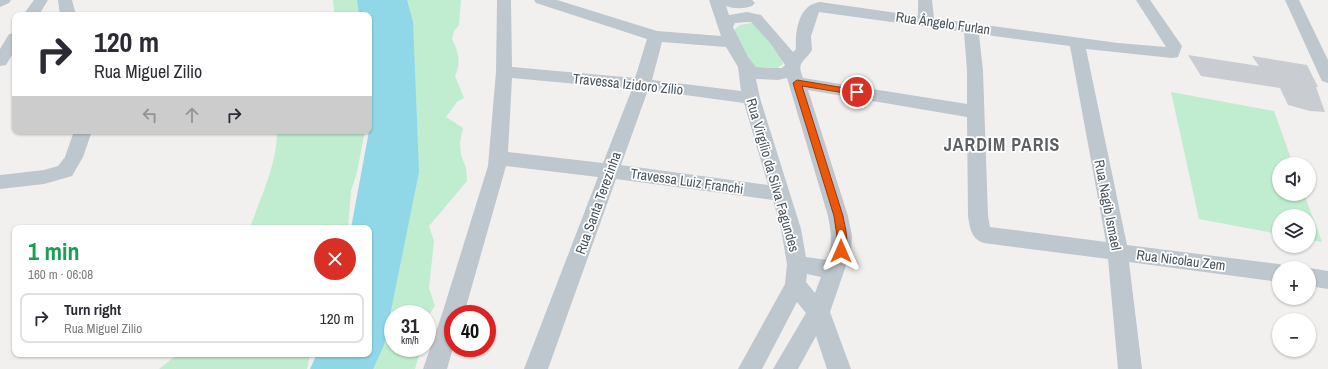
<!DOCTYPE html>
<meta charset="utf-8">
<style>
body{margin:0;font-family:"Archivo Narrow",sans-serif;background:#f2f2f3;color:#2b2b33;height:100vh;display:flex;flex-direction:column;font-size:15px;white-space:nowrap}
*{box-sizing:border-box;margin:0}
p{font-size:13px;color:#7c7c81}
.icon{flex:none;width:22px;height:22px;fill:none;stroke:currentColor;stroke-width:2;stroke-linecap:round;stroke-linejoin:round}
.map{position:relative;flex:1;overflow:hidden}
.panel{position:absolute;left:12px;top:225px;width:360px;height:132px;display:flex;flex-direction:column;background:#fff;border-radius:8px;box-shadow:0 1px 3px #0004}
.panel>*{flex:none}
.top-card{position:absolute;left:12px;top:12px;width:360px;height:122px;border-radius:8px;box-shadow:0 1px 3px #0004;background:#fff;color:#2b2b33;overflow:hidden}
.buttons{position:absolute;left:1272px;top:157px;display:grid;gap:8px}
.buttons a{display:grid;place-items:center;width:44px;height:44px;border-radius:50%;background:#fff;box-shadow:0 1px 3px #0004;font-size:20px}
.speed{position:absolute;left:384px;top:305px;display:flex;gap:8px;font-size:20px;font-weight:700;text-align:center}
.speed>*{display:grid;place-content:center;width:52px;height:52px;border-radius:50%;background:#fff;box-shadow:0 1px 3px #0004;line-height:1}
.speed small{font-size:10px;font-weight:400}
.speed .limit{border:6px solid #d22;background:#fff;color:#111}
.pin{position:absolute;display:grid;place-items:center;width:34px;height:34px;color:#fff;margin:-17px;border:2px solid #fff;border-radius:50%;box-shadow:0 1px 4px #0007}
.me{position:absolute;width:44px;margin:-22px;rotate:0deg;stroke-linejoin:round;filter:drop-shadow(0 0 3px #0008)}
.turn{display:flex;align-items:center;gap:14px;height:84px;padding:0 16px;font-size:18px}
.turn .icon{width:52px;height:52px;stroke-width:2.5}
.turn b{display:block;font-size:28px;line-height:34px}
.lanes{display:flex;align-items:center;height:38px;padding:0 16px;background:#0003;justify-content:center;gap:20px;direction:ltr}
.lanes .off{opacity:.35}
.round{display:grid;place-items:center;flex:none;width:42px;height:42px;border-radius:21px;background:#f2f2f3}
.overview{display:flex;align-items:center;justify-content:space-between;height:68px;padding:0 16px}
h1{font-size:24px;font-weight:800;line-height:30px;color:#1e9e55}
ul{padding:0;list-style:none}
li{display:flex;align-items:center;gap:12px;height:50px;margin:0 8px 6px;padding:0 8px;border:2px solid #e1e1e2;border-radius:8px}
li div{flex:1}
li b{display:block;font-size:15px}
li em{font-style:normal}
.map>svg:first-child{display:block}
.green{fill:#c0ecd0}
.water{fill:#90d7e7}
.building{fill:#c9ccd1}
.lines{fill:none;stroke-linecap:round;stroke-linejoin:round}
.minor{fill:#bec7cd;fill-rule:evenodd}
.route{fill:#ea580c;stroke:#983908}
.labels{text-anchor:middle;stroke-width:3.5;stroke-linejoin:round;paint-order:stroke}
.street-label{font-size:14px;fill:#48535b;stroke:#fff}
.district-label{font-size:18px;font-weight:bold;letter-spacing:1px;fill:#5c6064;stroke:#fff}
</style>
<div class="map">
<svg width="1328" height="369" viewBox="0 0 1328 369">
<rect width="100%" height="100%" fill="#f2efef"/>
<g class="green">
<polygon points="333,0 369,0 368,15 333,15 334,10"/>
<path d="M394,0H461L459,25L454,31L452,39C459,52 461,63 455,76L464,98L457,102L446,117L463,128L460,142L461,155L466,168L467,181L429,226L434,241L429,288L435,306L427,317V314H393V348H421L415,369H351L369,354Z"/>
<polygon points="751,23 760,27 781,55 783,64 776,69 753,68 735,36 735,29 740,25"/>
<polygon points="1171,92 1274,111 1293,164 1279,164 1279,194 1304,194 1322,242 1309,240 1309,216 1279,216 1279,234 1199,219"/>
<path d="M277,131H365L357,172L351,191L348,228H250C261,196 277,165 277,131Z"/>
<polygon points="178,354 310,354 307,369 159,369"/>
</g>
<polygon class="water" points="357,0 407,0 413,22 419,172 384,345 373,369 310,369 317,354 369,354 369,228 351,228 369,131 369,15 359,15"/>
<polygon class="building" points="1188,55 1259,66 1252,56 1307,65 1318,87 1316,87 1325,112 1310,111 1288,105 1280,88 1201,76"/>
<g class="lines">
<g class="minor">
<polygon points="0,0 11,0 9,3 0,7"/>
<polygon points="34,0 48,0 39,15 23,15"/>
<polygon points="58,0 72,0 76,15 60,15"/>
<path d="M497,0H511L512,67L635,78L647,39L536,3L534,0H557L657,31L721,36L709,0H752L755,3L752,6C743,9 735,9 726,6L729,15L747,12L761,15L793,52L796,49C795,36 797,16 808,7C811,4 816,3 820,2L918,16V0H932L934,18L1118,43L1166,47L1136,0H1150L1182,46L1178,57L1172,58L1086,49L1127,245L1279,264L1287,268H1279V282L1129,262L1142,369H1118L1108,259L984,243C971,239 970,228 968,216L967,117L808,90L848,216L852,236L851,251L830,312L851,369H827L816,336L798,369H773L806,313L797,302L762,369H738L785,284L787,264L781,229L773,200L616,179L548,369H524L598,177L506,166L464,314H453V348L447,369H423L442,314L488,166L496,72ZM819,12L964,32L967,71V104L803,78C796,61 804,63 812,50L811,36ZM747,22H751L771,44L785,65L782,68H766L756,67L748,57L733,27L735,23ZM979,34L1070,46L1106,242L990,227L988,216L983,71ZM662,42L726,47L738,67L741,91L652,80ZM512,78L632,89L603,163L508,152ZM787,78L828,216C831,232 833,245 827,260L806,257L801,229L760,98L756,79L778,80ZM648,90L744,103L768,185L621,165ZM807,274L821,277L815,293L806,282Z"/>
<polygon points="1285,0 1299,0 1328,60 1328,83 1322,81 1320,77"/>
<polygon points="15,33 15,50 6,65 0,66 0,49 9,34"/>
<polygon points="74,131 92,131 83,157 72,176 44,184 0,189 0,175 44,170 58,166 65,157"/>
<polygon points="1309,268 1328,271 1328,289 1309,286"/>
</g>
</g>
<path class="route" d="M797,80L857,90L861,92L857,95L802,86L843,216C845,228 850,242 844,253H838L836,251L837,236L834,216L793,83Z"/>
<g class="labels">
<g class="street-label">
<text transform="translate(943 23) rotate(8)" y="5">Rua Ângelo Furlan</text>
<text transform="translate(628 84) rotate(6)" y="5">Travessa Izidoro Zílio</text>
<text transform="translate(773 175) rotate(74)" y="5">Rua Virgílio da Silva Fagundes</text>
<text transform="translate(687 181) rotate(8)" y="5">Travessa Luiz Franchi</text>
<text transform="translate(598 203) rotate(-70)" y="5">Rua Santa Terezinha</text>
<text transform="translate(1108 205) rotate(79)" y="5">Rua Nagib Ismael</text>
<text transform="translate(1181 260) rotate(7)" y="5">Rua Nicolau Zem</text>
</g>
<g class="district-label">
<text x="1002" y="151">JARDIM PARIS</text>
</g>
</g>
</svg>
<div class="buttons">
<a><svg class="icon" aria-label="sound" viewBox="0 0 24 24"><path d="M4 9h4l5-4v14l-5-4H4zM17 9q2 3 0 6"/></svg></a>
<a><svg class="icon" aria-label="layers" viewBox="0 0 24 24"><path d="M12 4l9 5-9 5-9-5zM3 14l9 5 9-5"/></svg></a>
<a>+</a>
<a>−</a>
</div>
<div class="speed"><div>31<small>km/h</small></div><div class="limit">40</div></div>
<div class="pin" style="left:857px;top:92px;background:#d93025"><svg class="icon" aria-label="arrive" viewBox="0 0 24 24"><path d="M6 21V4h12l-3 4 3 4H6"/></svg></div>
<svg class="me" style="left:841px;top:251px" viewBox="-20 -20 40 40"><path d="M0-17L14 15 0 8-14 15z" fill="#ea580c" stroke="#fff" stroke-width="4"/></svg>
<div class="top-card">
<div class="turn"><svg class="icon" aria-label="right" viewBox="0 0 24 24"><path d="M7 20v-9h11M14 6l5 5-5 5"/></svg><div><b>120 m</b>Rua Miguel Zilio</div></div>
<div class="lanes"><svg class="icon off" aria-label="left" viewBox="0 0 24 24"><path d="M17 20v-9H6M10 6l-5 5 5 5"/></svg><svg class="icon off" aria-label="ahead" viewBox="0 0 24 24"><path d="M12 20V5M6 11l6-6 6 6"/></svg><svg class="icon" aria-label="right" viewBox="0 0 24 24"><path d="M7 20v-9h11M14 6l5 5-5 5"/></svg></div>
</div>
<section class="panel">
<div class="overview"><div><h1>1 min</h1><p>160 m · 06:08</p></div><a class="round" style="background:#d93025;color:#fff"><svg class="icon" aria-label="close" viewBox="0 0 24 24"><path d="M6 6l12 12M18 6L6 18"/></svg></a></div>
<ul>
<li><svg class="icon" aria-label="right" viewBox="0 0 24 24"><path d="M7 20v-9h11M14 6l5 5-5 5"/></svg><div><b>Turn right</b><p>Rua Miguel Zilio</p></div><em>120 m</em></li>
</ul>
</section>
</div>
